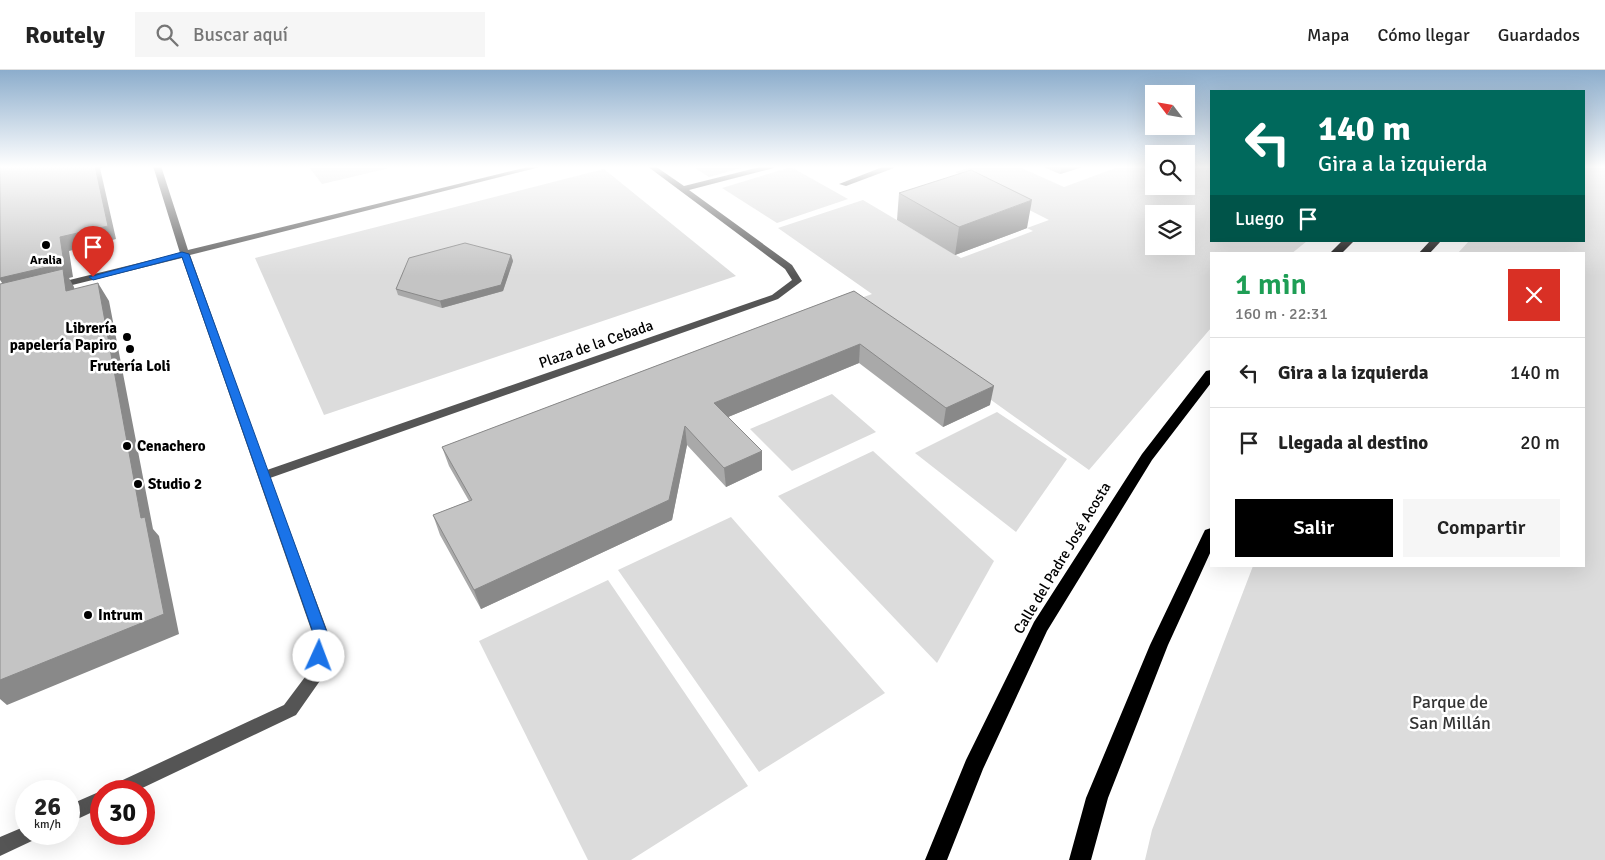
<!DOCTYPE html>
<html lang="es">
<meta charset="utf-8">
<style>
body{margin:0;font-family:Signika,sans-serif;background:#f6f6f6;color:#222;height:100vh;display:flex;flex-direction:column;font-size:19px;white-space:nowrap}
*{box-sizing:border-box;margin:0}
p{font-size:16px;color:#767676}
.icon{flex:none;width:28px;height:28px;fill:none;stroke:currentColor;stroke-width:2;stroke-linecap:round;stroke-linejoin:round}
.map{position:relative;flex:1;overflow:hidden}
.panel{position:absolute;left:1210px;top:182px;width:375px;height:315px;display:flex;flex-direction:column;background:#fff;border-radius:0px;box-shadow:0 5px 20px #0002}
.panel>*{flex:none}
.guide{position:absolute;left:1210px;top:20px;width:375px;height:152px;border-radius:0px;box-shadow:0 5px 20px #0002;background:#00695c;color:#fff;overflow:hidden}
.needle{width:32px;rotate:301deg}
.buttons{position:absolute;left:1145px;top:15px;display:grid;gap:10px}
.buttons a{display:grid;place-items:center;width:50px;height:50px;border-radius:0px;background:#fff;box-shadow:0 5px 20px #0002;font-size:25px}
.speed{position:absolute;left:15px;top:710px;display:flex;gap:10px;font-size:25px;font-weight:700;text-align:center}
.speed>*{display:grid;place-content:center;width:65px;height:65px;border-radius:50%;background:#fff;box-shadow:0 5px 20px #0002;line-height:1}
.speed small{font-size:12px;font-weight:400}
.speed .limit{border:8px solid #d22;background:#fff;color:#111}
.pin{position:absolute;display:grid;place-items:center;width:42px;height:42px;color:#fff;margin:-51px -21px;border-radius:50% 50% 50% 0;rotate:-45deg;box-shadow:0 0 5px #0007}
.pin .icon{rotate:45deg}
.me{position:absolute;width:55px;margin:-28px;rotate:2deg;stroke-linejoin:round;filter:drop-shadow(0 0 4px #0008)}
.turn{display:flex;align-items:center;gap:18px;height:105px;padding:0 25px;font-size:22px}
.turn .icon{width:65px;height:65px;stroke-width:2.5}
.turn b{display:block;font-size:35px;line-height:42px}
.then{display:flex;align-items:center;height:48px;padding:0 25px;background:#0003;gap:10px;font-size:19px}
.round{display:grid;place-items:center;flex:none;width:52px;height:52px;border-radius:0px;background:#f6f6f6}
.overview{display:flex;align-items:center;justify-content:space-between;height:85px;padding:0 25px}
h1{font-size:30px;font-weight:600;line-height:38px;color:#1e9e55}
.button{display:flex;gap:10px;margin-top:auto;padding:10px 25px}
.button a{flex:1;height:58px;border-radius:0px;background:#000;color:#fff;font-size:20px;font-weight:600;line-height:58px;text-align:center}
.button a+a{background:#f6f6f6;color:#222}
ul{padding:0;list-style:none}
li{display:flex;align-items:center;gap:15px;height:70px;padding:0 25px;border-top:1px solid #e0e0e0}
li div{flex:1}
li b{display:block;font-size:19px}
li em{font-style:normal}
header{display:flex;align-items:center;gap:30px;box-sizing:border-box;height:70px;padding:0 25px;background:#fff;border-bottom:1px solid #e0e0e0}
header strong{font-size:24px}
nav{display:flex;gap:28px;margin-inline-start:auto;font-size:18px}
.search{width:350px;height:45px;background:#f6f6f6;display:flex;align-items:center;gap:12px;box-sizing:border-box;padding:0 18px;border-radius:0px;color:#767676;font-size:19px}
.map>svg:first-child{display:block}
.green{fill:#dcdcdc;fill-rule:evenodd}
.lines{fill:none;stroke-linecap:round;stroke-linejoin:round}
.minor{fill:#555;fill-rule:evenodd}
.highway{fill:#000;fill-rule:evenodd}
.wall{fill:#a9a9a9}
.shaded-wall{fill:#898989}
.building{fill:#c4c4c4;stroke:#898989}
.route{fill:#1a73e8;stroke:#114b97}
.poi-dot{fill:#000;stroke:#fff;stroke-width:2}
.labels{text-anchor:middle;stroke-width:5;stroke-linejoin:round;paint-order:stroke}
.far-poi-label{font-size:12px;font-weight:bold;fill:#000;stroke:#fff}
.poi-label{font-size:15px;font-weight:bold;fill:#000;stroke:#fff;text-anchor:start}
.street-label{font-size:15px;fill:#000;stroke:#fff}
.near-park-label{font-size:18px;fill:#333;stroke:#fff}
</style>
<header>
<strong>Routely</strong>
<div class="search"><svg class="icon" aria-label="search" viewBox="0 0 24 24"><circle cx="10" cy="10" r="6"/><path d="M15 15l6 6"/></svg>Buscar aquí</div>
<nav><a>Mapa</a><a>Cómo llegar</a><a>Guardados</a></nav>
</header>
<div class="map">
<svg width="1605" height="790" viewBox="0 0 1605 790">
<rect width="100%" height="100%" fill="#fff"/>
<g class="green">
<polygon points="308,96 398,96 322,114"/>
<polygon points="692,96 748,96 709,107"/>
<path d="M975,96H1017L1064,117L1121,96H1154V116H1186V96H1211V171H1307L1291,184H1211V258L1089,400L853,231L872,224L778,158L863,130L961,188L1033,161L1027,158L1049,150L955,102ZM1154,144H1186V176H1154Z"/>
<polygon points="1584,96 1605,96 1605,790 1145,790 1152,760 1253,496 1584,496 1584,184 1457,184 1469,171 1584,171"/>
<polygon points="791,97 848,129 777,153 722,118"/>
<polygon points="604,99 736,206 324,345 255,188"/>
<polygon points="832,324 876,362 792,401 750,359"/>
<polygon points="997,342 1067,389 1016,462 915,383"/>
<polygon points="873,381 994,491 937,593 778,426"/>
<polygon points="731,447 885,623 759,702 618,500"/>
<polygon points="608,510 748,716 631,790 588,790 479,571"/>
</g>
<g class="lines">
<g class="minor">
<polygon points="153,96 161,96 188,180 532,96 544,96 190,185 267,400 772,225 792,210 785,199 647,96 655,96 684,116 764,96 775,96 774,98 689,120 792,195 802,211 778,229 270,408 330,568 324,605 296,645 136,721 109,721 112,715 284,635 308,603 314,568 182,188 56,219 51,216 53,214 180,183"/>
<polygon points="885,96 893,96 894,98 846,116 839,114"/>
<polygon points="101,721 101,738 69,753 69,735 101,721 103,721"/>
<polygon points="26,756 26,764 37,764 34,770 0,786 0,767"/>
</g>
<g class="highway">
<polygon points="1342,171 1354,171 1341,184 1329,184"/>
<polygon points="1430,171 1441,171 1429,184 1418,184"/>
<polygon points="1211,300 1211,313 1152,390 1047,561 983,699 947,790 925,790 966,690 1034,552 1142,384 1206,301"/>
<polygon points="1211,458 1211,481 1168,575 1108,728 1091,790 1069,790 1086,728 1150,575 1203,464 1205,460"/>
</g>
</g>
<g class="wall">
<polygon points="1041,96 1086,96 1060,104"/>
<polygon points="899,123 1027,158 955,185 897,150"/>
<polygon points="511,185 513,191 503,221 442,238 398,225 396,219"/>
<polygon points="854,221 990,335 943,357 859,293 728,347 762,381 762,400 726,417 687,375 672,450 481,539 440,465 433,445 469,431 449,396 442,377"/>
</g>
<g class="shaded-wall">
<polygon points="95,96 110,96 100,98 116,169 69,181 73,207 69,208 74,217 78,239 9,223 0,210 0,208"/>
<polygon points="1062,96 1086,96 1060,104"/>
<polygon points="1032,130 1027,158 955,185 959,157"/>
<polygon points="511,185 513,191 503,221 442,238 440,231"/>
<polygon points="98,213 109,231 153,459 159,466 179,564 7,635 0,629 0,610"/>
<polygon points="860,274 859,293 716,352 714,333"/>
<polygon points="994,316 990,335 943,357 946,338"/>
<polygon points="685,356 687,375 672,450 481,539 474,520"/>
<polygon points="762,381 762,400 726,417 724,398"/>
</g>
<g class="building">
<polygon points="0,96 95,96 108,156 60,167 64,193 0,208"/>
<polygon points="971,100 1032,130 959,157 899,123"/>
<polygon points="465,173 511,185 501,215 440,231 396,219 409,188"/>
<polygon points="63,199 66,221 98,213 141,448 145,447 164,544 0,610 0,214"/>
<polygon points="854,221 994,316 946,338 860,274 714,333 762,381 724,398 685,356 669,430 474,520 433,445 472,430 442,377"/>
</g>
<linearGradient id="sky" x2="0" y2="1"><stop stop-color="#8cadcc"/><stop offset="0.47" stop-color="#fff"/><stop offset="1" stop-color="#fff" stop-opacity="0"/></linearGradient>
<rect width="1605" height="206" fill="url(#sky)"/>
<polygon class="route" points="182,182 189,184 329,568 324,591 319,592 314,591 312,586 315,568 182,187 93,210 89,207"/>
<g class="poi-dot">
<circle cx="46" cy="175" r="5"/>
<circle cx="127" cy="267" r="5"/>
<circle cx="130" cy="279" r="5"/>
<circle cx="127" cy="376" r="5"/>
<circle cx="138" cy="414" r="5"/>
<circle cx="88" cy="545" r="5"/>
</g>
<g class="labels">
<g class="far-poi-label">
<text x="46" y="194">Aralia</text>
</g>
<g class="poi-label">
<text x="117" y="263" text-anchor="end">Librería<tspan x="117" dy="17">papelería Papiro</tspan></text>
<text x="130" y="301" text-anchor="middle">Frutería Loli</text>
<text x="137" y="381">Cenachero</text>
<text x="148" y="419">Studio 2</text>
<text x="98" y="550">Intrum</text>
</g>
<g class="street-label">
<text transform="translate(596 274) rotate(-19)" y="5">Plaza de la Cebada</text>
<text transform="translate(1062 488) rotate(-59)" y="5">Calle del Padre José Acosta</text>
</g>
<g class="near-park-label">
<text x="1450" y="638">Parque de<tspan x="1450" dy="21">San Millán</tspan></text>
</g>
</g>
</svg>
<div class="buttons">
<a><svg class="needle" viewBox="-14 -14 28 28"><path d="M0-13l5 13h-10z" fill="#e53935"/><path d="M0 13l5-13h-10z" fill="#767676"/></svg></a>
<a><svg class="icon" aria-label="search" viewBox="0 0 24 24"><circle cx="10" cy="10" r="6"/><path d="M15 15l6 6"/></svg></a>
<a><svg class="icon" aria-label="layers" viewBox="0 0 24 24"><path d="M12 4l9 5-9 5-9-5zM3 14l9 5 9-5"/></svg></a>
</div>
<div class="speed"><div>26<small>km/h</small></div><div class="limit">30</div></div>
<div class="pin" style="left:93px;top:207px;background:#d93025"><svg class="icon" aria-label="arrive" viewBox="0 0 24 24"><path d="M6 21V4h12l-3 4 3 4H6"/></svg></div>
<svg class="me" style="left:319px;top:586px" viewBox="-20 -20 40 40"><circle r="19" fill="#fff"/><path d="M0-13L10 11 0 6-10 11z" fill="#1a73e8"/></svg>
<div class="guide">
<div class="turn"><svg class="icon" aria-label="left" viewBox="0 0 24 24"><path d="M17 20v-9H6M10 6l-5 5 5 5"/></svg><div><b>140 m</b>Gira a la izquierda</div></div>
<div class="then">Luego<svg class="icon" aria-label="arrive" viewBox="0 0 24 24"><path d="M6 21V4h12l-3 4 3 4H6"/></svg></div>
</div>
<section class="panel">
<div class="overview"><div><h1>1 min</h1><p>160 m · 22:31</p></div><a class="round" style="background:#d93025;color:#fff"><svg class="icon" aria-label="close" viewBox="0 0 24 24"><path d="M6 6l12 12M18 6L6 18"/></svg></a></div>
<ul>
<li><svg class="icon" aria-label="left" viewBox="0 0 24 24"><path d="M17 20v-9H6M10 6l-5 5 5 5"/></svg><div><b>Gira a la izquierda</b></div><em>140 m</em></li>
<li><svg class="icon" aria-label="arrive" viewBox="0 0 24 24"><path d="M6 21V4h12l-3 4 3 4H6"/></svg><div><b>Llegada al destino</b></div><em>20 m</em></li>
</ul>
<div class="button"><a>Salir</a><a>Compartir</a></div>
</section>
</div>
